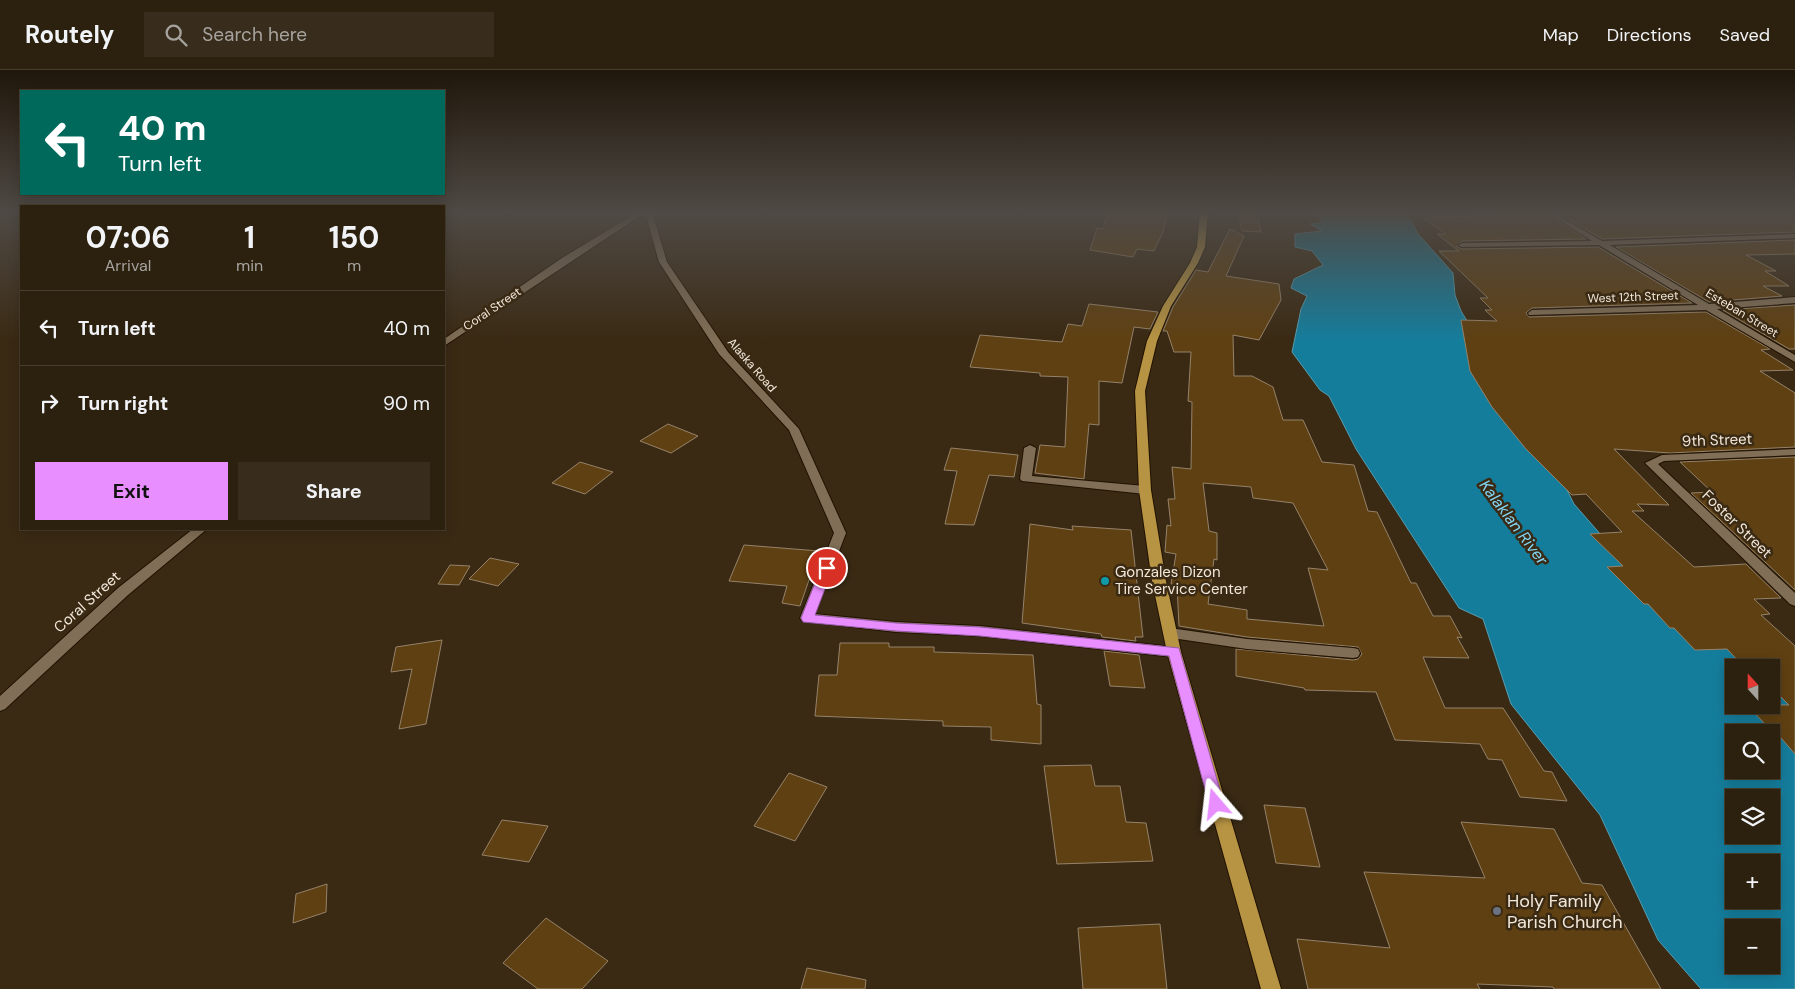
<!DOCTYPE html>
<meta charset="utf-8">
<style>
body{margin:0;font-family:"DM Sans",sans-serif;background:#382d1d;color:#f1f3f6;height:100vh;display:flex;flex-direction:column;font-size:19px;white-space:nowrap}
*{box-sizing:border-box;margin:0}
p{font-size:16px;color:#a6a39e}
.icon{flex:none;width:28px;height:28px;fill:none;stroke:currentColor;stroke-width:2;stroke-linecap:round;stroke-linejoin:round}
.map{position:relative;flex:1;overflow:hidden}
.details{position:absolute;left:20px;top:135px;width:425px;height:325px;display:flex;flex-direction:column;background:#2c200f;border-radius:0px;box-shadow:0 2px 12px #0003,0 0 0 1px #483e2f}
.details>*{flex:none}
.top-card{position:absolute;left:20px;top:20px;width:425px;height:105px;border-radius:0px;box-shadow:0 2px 12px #0003,0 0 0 1px #483e2f;background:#00695c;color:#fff;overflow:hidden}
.needle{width:32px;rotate:339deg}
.fabs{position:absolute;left:1725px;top:589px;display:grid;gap:10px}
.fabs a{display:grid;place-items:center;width:55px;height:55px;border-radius:0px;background:#2c200f;box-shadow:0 2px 12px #0003,0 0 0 1px #483e2f;font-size:25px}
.pin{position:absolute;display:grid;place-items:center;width:42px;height:42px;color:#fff;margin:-21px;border:2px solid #fff;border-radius:50%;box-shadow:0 1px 5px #0007}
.me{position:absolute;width:55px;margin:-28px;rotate:343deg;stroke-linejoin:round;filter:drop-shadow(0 0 4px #0008)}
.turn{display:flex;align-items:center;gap:18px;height:105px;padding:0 15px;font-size:22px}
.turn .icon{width:65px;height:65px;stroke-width:2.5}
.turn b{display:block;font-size:35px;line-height:42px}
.eta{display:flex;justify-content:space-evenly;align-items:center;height:85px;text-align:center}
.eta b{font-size:30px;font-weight:700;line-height:35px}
.action{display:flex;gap:10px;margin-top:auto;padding:10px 15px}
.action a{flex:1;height:58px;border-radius:0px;background:#e88eff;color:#111;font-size:20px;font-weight:700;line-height:58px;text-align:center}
.action a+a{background:#382d1d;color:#f1f3f6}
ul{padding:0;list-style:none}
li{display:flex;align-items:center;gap:15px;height:75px;padding:0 15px;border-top:1px solid #483e2f}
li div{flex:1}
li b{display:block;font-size:19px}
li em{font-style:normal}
header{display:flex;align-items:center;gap:30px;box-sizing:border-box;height:70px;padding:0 25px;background:#2c200f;border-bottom:1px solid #483e2f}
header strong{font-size:24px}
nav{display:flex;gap:28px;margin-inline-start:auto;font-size:18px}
.search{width:350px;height:45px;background:#382d1d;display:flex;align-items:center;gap:12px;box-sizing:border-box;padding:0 18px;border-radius:0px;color:#a6a39e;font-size:19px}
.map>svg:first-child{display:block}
.water{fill:#157d9c;stroke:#579daf;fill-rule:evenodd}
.building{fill:#5f4012;stroke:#958269;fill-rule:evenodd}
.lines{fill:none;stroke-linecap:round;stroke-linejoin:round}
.lane-casing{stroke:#211200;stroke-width:2}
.street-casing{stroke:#211200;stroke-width:2}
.secondary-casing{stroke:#211200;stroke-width:2}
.primary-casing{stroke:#211200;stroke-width:2}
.lane{fill:#806e56;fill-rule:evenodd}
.street{fill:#806e56;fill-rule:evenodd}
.secondary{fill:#806e56;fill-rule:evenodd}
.primary{fill:#b79443;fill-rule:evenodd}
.route{fill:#e88eff;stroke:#975ca6}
.culture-dot{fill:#0f9aa8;stroke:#3a2a14;stroke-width:2}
.worship-dot{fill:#6b7280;stroke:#3a2a14;stroke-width:2}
.labels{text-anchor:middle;stroke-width:5;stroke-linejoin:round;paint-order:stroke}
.far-street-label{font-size:12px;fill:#f2e8da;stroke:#3a2a14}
.street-label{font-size:15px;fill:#f2e8da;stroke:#3a2a14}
.poi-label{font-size:15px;fill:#f2e8da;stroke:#3a2a14;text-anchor:start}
.water-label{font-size:16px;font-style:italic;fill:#83d6f5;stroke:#3a2a14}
.near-poi-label{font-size:18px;fill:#f2e8da;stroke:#3a2a14;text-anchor:start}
</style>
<header>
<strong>Routely</strong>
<div class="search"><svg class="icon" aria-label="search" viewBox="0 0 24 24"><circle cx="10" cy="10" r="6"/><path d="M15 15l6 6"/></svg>Search here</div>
<nav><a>Map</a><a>Directions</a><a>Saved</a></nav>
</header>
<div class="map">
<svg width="1795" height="919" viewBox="0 0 1795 919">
<rect width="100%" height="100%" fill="#3a2a14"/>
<path class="water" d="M1328,142H1406L1419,165L1453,203L1455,225L1461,241L1553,392L1574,434L1609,474L1752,597L1734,598V635H1771V617L1795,641V919H1701L1658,870L1600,745L1511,634L1483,549L1459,538L1356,379L1329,326L1320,320L1292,282L1301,239L1307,226L1291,218L1294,209L1323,195L1312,181L1295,177V164L1322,161L1310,154L1321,153L1322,149L1315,144ZM1734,662H1771V700H1734ZM1734,728H1771V765H1734ZM1734,792H1771V830H1734ZM1734,858H1771V895H1734Z"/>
<g class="building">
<polygon points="1108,142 1167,142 1163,162 1154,181 1137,179 1133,187 1090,180 1097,158 1103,159"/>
<polygon points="1238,142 1256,142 1261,162 1242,161"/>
<polygon points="1496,142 1544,142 1586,169 1462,171 1456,176 1462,179 1598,177 1692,233 1532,238 1526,243 1529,247 1706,242 1770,279 1761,280 1793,300 1760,301 1795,323 1795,377 1670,383 1614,379 1669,435 1637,434 1644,441 1632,441 1694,497 1746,494 1781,528 1754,529 1770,544 1761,545 1795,576 1795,684 1769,654 1765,654 1747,635 1789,635 1771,617 1771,598 1745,598 1727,579 1695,580 1674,558 1670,558 1648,534 1644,534 1607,497 1623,496 1590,464 1622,462 1586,424 1572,425 1526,379 1492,337 1470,301 1461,250 1497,251 1485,240 1492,240 1480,228 1488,228 1439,181 1459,181 1437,164 1446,164 1423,148 1500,145"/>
<polygon points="1556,142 1795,142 1795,162 1602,169"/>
<path d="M1230,159L1244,166L1226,206L1279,214L1281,230L1259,270L1233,265L1234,306H1252L1273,317L1283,350H1303L1322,392L1354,395L1368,441L1377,442L1411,513H1416L1433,546H1450L1462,568L1457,567L1469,588L1423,587L1445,638H1503L1544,701L1552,702L1567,731L1520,727L1502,690L1488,689L1480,674L1395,670L1376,622L1305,620L1304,618L1236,606V579L1353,590L1358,589L1362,584L1358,577L1247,567L1179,556L1177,515L1171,514L1176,484L1165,482L1167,455L1171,456L1168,429H1175L1172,397L1191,399L1192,332L1188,331L1191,282H1174L1167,261H1163L1173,237L1196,200L1208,202ZM1203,413L1251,417L1253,428L1293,433L1328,500L1308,498L1324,556L1247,549V540L1208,534L1214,489L1217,490V463L1209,461Z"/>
<polygon points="1795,170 1795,184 1746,185 1776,201 1765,201 1789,216 1763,216 1782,226 1709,232 1616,177"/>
<polygon points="1089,234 1158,242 1150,259 1134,257 1122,313 1099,311 1099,355 1089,354 1084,409 1035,403 1040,375 1065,377 1068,307 1040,306 1040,303 970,297 980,265 1062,272 1068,254 1082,256"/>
<polygon points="1795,235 1795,279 1789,279 1723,240"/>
<polygon points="668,354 698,366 671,383 640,371"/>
<polygon points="951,378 1018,385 1014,407 989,405 974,455 945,454 957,401 944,400"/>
<polygon points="1795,387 1795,520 1691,423 1712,422 1680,392"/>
<polygon points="580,392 613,402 585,424 552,413"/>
<polygon points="1030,454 1073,460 1072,456 1131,460 1143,567 1135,567 1136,571 1102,567 1101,564 1022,553"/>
<polygon points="744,475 819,481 800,536 782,533 787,516 729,511"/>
<polygon points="490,488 519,494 498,516 469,509"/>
<polygon points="450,495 470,496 459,515 438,514"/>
<polygon points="442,570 426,654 399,659 412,599 391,602 396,577"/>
<polygon points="840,573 889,573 889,577 934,577 934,582 1033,585 1037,634 1041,635 1041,674 991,670 991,657 943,656 943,651 815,646 819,605 837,605"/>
<polygon points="1104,581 1139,585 1145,618 1110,616"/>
<polygon points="1091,695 1095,716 1120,716 1126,752 1146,753 1153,791 1057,794 1044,696"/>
<polygon points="789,703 827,717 795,771 754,756"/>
<polygon points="1264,735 1305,738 1320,797 1276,793"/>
<polygon points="502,750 548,756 529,792 482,785"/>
<polygon points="1461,752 1554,759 1582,813 1602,815 1661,919 1554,919 1553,917 1477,914 1480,919 1308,919 1297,869 1390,878 1364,802 1485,808"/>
<polygon points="327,814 326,842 293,853 296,824"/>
<polygon points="546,848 608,891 582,919 538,919 503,893"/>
<polygon points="1160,854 1167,919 1083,919 1078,858"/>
<polygon points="807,898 866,910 865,919 801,919"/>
</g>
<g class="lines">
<g class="lane-casing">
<g id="lane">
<polygon points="645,142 652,142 667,192 728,282 799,359 846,463 844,466 840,467 834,463 789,360 719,284 659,192"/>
<polygon points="1030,375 1036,378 1032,406 1145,416 1151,420 1145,424 1022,411 1020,409 1024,378"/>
</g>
</g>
<g class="street-casing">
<g id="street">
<polygon points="638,142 646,142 444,276 444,269 562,188"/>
<polygon points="1546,142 1553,142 1602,171 1795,164 1795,168 1610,175 1709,234 1795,227 1795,233 1717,239 1795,285 1795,292 1706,240 1529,245 1528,243 1532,240 1698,235 1599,175 1462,177 1458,175 1462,173 1592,171"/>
<polygon points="193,459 207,459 128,525 5,639 0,641 0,626 118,518"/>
<polygon points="840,459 846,463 815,544 896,552 980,556 1174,577 1179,578 1181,582 1179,586 1174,587 980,566 896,562 802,551 800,548 834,463"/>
<polygon points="1170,558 1247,569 1353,578 1358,579 1360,583 1358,587 1353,588 1247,579 1165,567 1163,563 1165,559"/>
</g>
</g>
<g class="secondary-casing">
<polygon id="secondary" points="1795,379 1795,385 1664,391 1658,394 1795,523 1795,536 1790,534 1645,393 1662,385"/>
</g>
<g class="primary-casing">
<polygon id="primary" points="1200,142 1208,142 1205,177 1198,193 1171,236 1157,271 1145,321 1151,420 1166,511 1181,582 1281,919 1261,919 1167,582 1152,511 1139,420 1135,321 1147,271 1163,236 1190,193 1197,177"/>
</g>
<use href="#lane" class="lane"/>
<use href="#street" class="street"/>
<use href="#secondary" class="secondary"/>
<use href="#primary" class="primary"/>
</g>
<linearGradient id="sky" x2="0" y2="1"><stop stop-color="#20170b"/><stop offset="0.53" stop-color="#4f4a45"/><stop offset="1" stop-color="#4f4a45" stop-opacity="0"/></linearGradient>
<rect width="1795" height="270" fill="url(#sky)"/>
<polygon class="route" points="827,494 833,498 815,545 896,553 980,557 1179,578 1224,734 1222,738 1216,740 1211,738 1209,734 1169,586 980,566 896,561 803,552 801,548 821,498"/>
<circle class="culture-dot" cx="1105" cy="511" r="5"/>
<circle class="worship-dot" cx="1497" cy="841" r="5"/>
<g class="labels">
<g class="far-street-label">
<text transform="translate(1633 227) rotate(-2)" y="4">West 12th Street</text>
<text transform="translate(492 239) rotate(-34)" y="4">Coral Street</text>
<text transform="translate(1742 243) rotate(31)" y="4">Esteban Street</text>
<text transform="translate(752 295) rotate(49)" y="4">Alaska Road</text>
</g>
<g class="street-label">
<text transform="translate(1717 370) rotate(-2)" y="5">9th Street</text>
<text transform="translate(1737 454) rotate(44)" y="5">Foster Street</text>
<text transform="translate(87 532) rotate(-42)" y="5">Coral Street</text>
</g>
<g class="poi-label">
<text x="1115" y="507">Gonzales Dizon<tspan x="1115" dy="17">Tire Service Center</tspan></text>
</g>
<g class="water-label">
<text transform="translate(1514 452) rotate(53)" y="6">Kalaklan River</text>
</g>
<g class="near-poi-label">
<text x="1507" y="837">Holy Family<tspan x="1507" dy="21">Parish Church</tspan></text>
</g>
</g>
</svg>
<div class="fabs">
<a><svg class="needle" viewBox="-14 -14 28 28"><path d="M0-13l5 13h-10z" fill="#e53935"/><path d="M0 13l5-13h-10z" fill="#a6a39e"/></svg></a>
<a><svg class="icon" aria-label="search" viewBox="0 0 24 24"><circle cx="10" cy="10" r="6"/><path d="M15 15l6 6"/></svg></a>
<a><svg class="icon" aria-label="layers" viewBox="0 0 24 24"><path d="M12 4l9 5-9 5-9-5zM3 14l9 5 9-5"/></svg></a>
<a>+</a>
<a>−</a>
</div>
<div class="pin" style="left:827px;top:498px;background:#d93025"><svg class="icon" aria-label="arrive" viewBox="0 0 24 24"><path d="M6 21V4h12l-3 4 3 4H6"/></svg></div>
<svg class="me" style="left:1216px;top:734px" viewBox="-20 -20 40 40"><path d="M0-17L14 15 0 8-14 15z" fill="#e88eff" stroke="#fff" stroke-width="4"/></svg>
<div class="top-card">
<div class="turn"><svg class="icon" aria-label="left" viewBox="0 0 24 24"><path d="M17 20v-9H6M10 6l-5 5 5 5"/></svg><div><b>40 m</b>Turn left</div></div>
</div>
<section class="details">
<div class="eta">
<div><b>07:06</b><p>Arrival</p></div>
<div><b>1</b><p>min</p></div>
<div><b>150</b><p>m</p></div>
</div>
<ul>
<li><svg class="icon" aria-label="left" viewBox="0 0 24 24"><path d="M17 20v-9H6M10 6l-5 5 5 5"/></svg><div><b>Turn left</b></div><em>40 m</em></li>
<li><svg class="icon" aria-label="right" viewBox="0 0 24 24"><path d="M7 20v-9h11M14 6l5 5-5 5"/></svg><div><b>Turn right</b></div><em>90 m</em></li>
</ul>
<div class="action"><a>Exit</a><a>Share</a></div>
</section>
</div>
